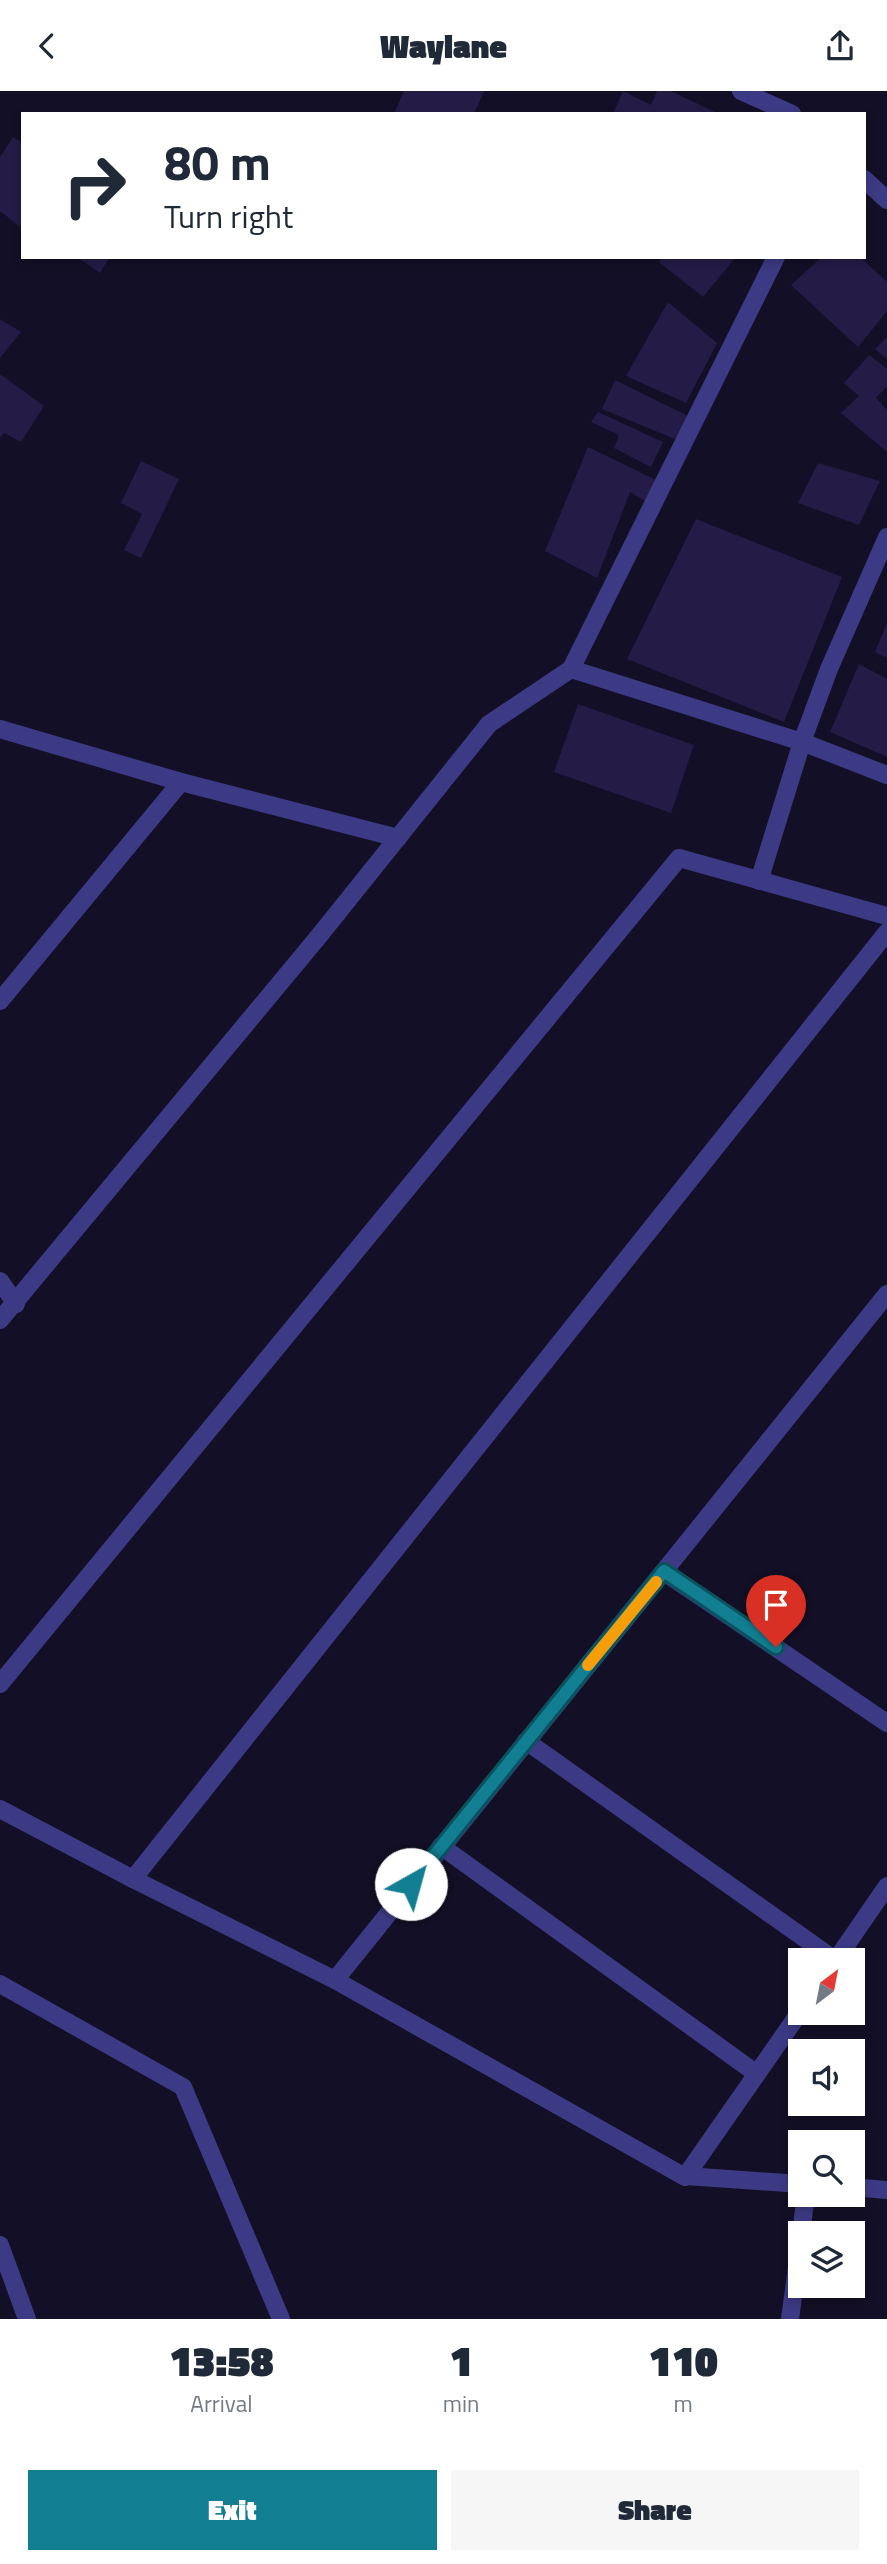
<!DOCTYPE html>
<style>
body{margin:0;font-family:"Titillium Web",sans-serif;background:#f6f6f7;color:#1f2937;height:100vh;display:flex;flex-direction:column;font-size:26px;white-space:nowrap}
*{box-sizing:border-box;margin:0}
p{font-size:23px;color:#747a83}
.icon{flex:none;width:38px;height:38px;fill:none;stroke:currentColor;stroke-width:2;stroke-linecap:round;stroke-linejoin:round}
.map{position:relative;height:2228px;overflow:hidden}
.details{display:flex;flex-direction:column;background:#fff;flex:1}
.details>*{flex:none}
.hud{position:absolute;left:21px;top:21px;width:845px;height:147px;border-radius:0px;box-shadow:0 4px 10px #0003;background:#fff;color:#1f2937;overflow:hidden}
.needle{width:46px;rotate:32deg}
.fabs{position:absolute;left:788px;top:1857px;display:grid;gap:14px}
.fabs a{display:grid;place-items:center;width:77px;height:77px;border-radius:0px;background:#fff;box-shadow:0 4px 10px #0003;font-size:35px}
.pin{position:absolute;display:grid;place-items:center;width:60px;height:60px;color:#fff;margin:-72px -30px;border-radius:50% 50% 50% 0;rotate:-45deg;box-shadow:0 0 7px #0007}
.pin .icon{rotate:45deg}
.me{position:absolute;width:77px;margin:-38px;rotate:38deg;stroke-linejoin:round;filter:drop-shadow(0 0 5px #0008)}
.turn{display:flex;align-items:center;gap:24px;height:147px;padding:0 28px;font-size:32px}
.turn .icon{width:91px;height:91px;stroke-width:2.5}
.turn b{display:block;font-size:49px;line-height:60px}
.eta{display:flex;justify-content:space-evenly;align-items:center;height:119px;text-align:center}
.eta b{font-size:42px;font-weight:800;line-height:49px}
.primary-button{display:flex;gap:14px;margin-top:auto;padding:14px 28px}
.primary-button a{flex:1;height:80px;border-radius:0px;background:#117e91;color:#fff;font-size:28px;font-weight:800;line-height:80px;text-align:center}
.primary-button a+a{background:#f6f6f7;color:#1f2937}
header{display:flex;justify-content:space-between;align-items:center;height:91px;padding:0 28px;background:#fff;font-size:32px;font-weight:800}
.map>svg:first-child{display:block}
.building{fill:#241b47}
.lines{fill:none;stroke-linecap:round;stroke-linejoin:round}
.minor{stroke:#3d3a85;stroke-width:18}
.route-casing{stroke:#0b525e;stroke-width:18}
.route{stroke:#117e91;stroke-width:12}
.slow{stroke:#f59e0b;stroke-width:12}
</style>
<header><svg class="icon" aria-label="back" viewBox="0 0 24 24"><path d="M15 5l-7 7 7 7"/></svg>Waylane<svg class="icon" aria-label="share" viewBox="0 0 24 24"><path d="M12 15V3M7 8l5-5 5 5M5 13v7h14v-7"/></svg></header>
<div class="map">
<svg width="887" height="2228" viewBox="0 0 887 2228">
<rect width="100%" height="100%" fill="#130f26"/>
<g class="building">
<polygon points="404,0 484,0 474,23 394,23"/>
<polygon points="623,0 651,14 657,0 671,0 719,23 613,23"/>
<polygon points="13,46 23,52 23,138 0,120 0,66"/>
<polygon points="77,166 110,166 100,182"/>
<polygon points="663,166 736,166 703,206 659,171"/>
<polygon points="822,166 860,166 887,191 887,220 858,256 791,194"/>
<polygon points="668,211 717,252 686,312 626,285"/>
<polygon points="0,228 21,241 0,267"/>
<polygon points="887,246 887,268 875,258"/>
<polygon points="869,264 887,278 887,295 876,307 887,319 887,361 841,322 859,305 844,292"/>
<polygon points="0,283 44,315 21,351 4,342 0,347"/>
<polygon points="615,289 690,326 680,350 602,318"/>
<polygon points="598,321 663,351 651,376 614,357 619,344 591,331"/>
<polygon points="588,356 656,389 647,411 630,401 597,487 545,460"/>
<polygon points="141,370 179,388 141,467 124,459 142,423 121,412"/>
<polygon points="818,372 880,390 859,434 798,412"/>
<polygon points="696,428 842,486 784,631 627,568"/>
<polygon points="887,532 887,567 875,561"/>
<polygon points="859,573 887,588 887,666 830,641"/>
<polygon points="578,613 694,654 671,722 554,681"/>
</g>
<g class="lines">
<g class="minor">
<polyline points="741,0 792,23"/>
<polyline points="864,88 887,109"/>
<polyline points="887,446 829,578 802,651 887,684"/>
<polyline points="571,578 802,651 759,790"/>
<polyline points="0,638 181,691 398,747"/>
<polyline points="0,910 181,691"/>
<polyline points="0,1190 16,1213"/>
<polyline points="0,1229 319,845 489,633 571,578 776,166"/>
<polyline points="664,1481 887,1632"/>
<polyline points="0,1593 679,767 887,825"/>
<polyline points="526,1650 835,1869"/>
<polyline points="0,1718 133,1788 887,841"/>
<polyline points="441,1755 757,1983"/>
<polyline points="133,1788 335,1889"/>
<polyline points="836,1869 887,1795"/>
<polyline points="0,1893 183,1996 281,2228"/>
<polyline points="800,1921 685,2086 335,1889 887,1203"/>
<polyline points="686,2085 800,2093"/>
<polyline points="852,2096 887,2099"/>
<polyline points="801,2142 806,2104"/>
<polyline points="0,2154 27,2228"/>
<polyline points="790,2228 800,2154"/>
</g>
</g>
<g class="lines">
<g class="route-casing">
<polyline id="route" points="411,1793 664,1480 776,1556"/>
</g>
<use href="#route" class="route"/>
<polyline class="slow" points="588,1574 656,1491"/>
</g>
</svg>
<div class="fabs">
<a><svg class="needle" viewBox="-14 -14 28 28"><path d="M0-13l5 13h-10z" fill="#e53935"/><path d="M0 13l5-13h-10z" fill="#747a83"/></svg></a>
<a><svg class="icon" aria-label="sound" viewBox="0 0 24 24"><path d="M4 9h4l5-4v14l-5-4H4zM17 9q2 3 0 6"/></svg></a>
<a><svg class="icon" aria-label="search" viewBox="0 0 24 24"><circle cx="10" cy="10" r="6"/><path d="M15 15l6 6"/></svg></a>
<a><svg class="icon" aria-label="layers" viewBox="0 0 24 24"><path d="M12 4l9 5-9 5-9-5zM3 14l9 5 9-5"/></svg></a>
</div>
<div class="pin" style="left:776px;top:1556px;background:#d93025"><svg class="icon" aria-label="arrive" viewBox="0 0 24 24"><path d="M6 21V4h12l-3 4 3 4H6"/></svg></div>
<svg class="me" style="left:411px;top:1793px" viewBox="-20 -20 40 40"><circle r="19" fill="#fff"/><path d="M0-13L10 11 0 6-10 11z" fill="#117e91"/></svg>
<div class="hud">
<div class="turn"><svg class="icon" aria-label="right" viewBox="0 0 24 24"><path d="M7 20v-9h11M14 6l5 5-5 5"/></svg><div><b>80 m</b>Turn right</div></div>
</div>
</div>
<section class="details">
<div class="eta">
<div><b>13:58</b><p>Arrival</p></div>
<div><b>1</b><p>min</p></div>
<div><b>110</b><p>m</p></div>
</div>
<div class="primary-button"><a>Exit</a><a>Share</a></div>
</section>
